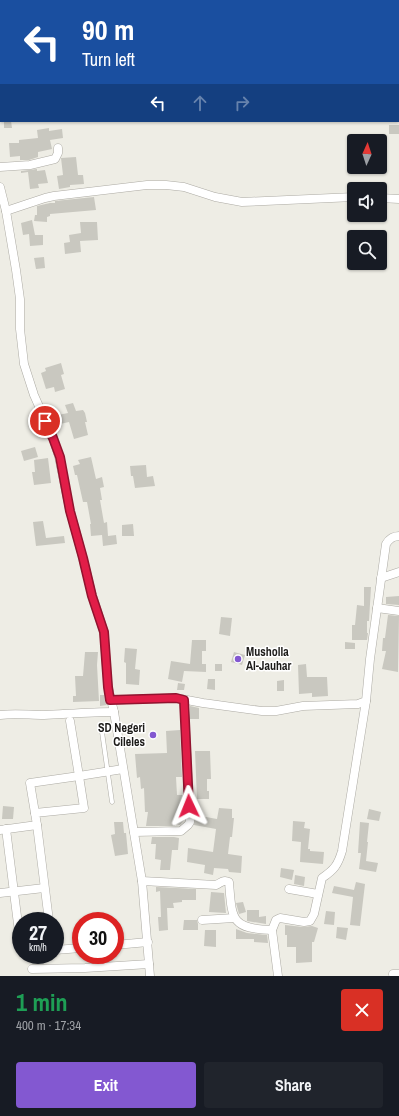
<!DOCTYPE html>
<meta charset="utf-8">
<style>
body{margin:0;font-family:"Archivo Narrow",sans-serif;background:#20242c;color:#f1f3f6;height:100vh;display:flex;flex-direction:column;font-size:15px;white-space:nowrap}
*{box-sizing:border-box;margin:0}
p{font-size:13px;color:#9ea1a6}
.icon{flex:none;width:22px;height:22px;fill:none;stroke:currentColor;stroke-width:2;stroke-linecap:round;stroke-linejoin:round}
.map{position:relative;height:976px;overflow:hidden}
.side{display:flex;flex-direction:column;background:#171b24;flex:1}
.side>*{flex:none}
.top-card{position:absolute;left:0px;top:0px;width:399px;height:122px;box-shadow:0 1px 3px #0004;background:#1a4fa0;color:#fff;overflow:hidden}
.needle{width:26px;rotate:3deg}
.buttons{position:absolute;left:347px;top:134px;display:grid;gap:8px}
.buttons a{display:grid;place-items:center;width:40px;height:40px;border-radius:4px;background:#171b24;box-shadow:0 1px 3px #0004;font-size:20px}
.speed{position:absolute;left:12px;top:912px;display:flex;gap:8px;font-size:20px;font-weight:700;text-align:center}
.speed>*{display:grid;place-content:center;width:52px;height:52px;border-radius:50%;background:#171b24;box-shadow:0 1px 3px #0004;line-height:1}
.speed small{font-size:10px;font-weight:400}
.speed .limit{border:6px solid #d22;background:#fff;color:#111}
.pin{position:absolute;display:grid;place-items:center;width:34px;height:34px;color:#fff;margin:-17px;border:2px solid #fff;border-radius:50%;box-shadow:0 1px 4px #0007}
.me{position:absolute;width:44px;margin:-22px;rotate:358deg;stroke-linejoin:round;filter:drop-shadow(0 0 3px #0008)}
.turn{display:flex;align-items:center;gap:14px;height:84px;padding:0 16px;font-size:18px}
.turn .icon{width:52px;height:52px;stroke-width:2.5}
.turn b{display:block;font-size:28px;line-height:34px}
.lanes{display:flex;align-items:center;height:38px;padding:0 16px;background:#0003;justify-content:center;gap:20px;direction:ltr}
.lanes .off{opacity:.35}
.round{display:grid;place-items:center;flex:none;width:42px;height:42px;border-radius:4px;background:#20242c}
.headline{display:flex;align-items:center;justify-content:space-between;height:68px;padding:0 16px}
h1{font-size:24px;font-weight:700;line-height:30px;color:#1e9e55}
.action{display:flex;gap:8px;margin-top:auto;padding:8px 16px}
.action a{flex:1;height:46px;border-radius:4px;background:#8358d1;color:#fff;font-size:16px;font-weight:700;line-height:46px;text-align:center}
.action a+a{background:#20242c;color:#f1f3f6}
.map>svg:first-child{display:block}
.building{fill:#c9c8c0}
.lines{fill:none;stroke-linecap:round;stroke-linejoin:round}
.service-casing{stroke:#acaaa3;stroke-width:5}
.minor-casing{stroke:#acaaa3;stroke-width:9}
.service{stroke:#fff;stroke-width:4}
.minor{stroke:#fff;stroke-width:8}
.route-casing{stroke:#92132f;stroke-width:10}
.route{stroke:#e11d48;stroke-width:7}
.poi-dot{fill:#8358d1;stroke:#fff;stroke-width:1.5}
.labels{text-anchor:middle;stroke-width:3;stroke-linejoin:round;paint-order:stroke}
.poi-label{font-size:12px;font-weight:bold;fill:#1c1b19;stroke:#fff;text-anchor:start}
</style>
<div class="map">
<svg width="399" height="976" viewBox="0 0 399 976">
<rect width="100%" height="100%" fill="#eeede5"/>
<g class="building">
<polygon points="4,121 11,121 12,128 4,128"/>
<rect x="389" y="125" width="10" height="9"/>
<polygon points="49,128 49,131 62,129 63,138 50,140 52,149 38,152 38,157 29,160 20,160 20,156 10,157 9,143 19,143 19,140 38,138 37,130"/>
<polygon points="76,157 78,175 83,175 84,184 70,185 70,187 59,189 57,176 63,175 61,158"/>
<polygon points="37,169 37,171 45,170 48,183 38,184 39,188 30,189 28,172 21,173 21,171"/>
<polygon points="94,197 96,210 50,214 50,216 47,217 47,222 34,221 35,215 37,215 37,206 50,203 55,203 55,201"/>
<polygon points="32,220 35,235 43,235 43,245 30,246 29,234 23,235 21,223"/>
<polygon points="80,222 97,222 98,240 80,241 81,252 65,254 64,243 70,242 69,235 81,233"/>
<polygon points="44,257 45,268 36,269 34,258"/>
<polygon points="61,363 64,374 61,375 65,389 55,392 54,387 46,389 41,373 46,371 45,368"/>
<polygon points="73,403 76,411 83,410 85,413 87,422 85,422 88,435 74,439 69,422 60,424 58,415 68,413 65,405"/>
<polygon points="35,447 38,457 24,461 21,451"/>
<polygon points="91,457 96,479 102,477 104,487 100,488 102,500 100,500 104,523 107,522 108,536 116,535 117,544 103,546 102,535 91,536 90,524 91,524 87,502 83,502 77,475 75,475 73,466 80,464 78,460"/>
<polygon points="48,458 51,483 34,485 32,472 35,472 34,460"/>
<polygon points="146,465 147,477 153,476 155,486 135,488 133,476 131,476 130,466"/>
<polygon points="43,521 46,538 64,536 65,543 36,546 33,522"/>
<polygon points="133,524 134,536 122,536 122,525"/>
<polygon points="364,587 371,587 369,621 367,621 367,633 368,633 367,640 352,640 352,625 355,625 357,605 364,606"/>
<polygon points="399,596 399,605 386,604 386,597"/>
<polygon points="388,615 399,616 398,672 382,669 386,651 382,651 383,638 385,638"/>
<polygon points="221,617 232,618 230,636 219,634"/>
<polygon points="192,640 206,640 206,651 202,651 202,664 206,664 206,672 184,671 182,682 168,679 171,661 190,664"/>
<polygon points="345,642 355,643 355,649 345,649"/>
<polygon points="125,648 137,649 135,669 140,670 139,685 126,684 126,663 124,662"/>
<polygon points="85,652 98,652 97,665 99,701 73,702 73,696 76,696 75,676 83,676"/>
<polygon points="234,652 245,655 242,665 231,662"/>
<rect x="215" y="664" width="7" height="7"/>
<polygon points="306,664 307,677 327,677 328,696 312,697 312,693 299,694 298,665"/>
<polygon points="208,679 215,679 215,690 207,689"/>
<polygon points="284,680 284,691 277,691 277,681"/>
<polygon points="178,683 185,684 184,690 177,690"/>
<polygon points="100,695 104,695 105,701 107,705 100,706"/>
<polygon points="190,706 199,708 199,719 190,719"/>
<polygon points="180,730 182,777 176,777 177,795 183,795 184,820 180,825 175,824 175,826 146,826 148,812 145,812 144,788 141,789 140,777 137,778 135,754 167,753 166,731"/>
<polygon points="195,751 210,751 211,779 207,779 207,791 209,791 209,799 197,799"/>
<polygon points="3,806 14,807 13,819 2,819"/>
<polygon points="219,808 232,809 232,818 234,818 232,837 230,837 228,854 242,856 241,873 229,872 228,869 214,868 213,875 204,873 205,865 187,862 188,848 213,852 216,829 194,825 195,815 217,819"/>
<polygon points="369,809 381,812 379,821 367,819"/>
<polygon points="293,821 305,822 304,828 310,829 308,849 310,849 310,851 324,852 323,864 300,862 301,842 292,841"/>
<polygon points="114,822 123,822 124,833 126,833 128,854 115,856 111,835 115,834"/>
<polygon points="360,822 369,823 367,842 368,842 366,861 378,863 376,872 359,869 361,853 358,853"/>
<polygon points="152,837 174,837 179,838 178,850 172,850 170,870 160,870 161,860 155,859 156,844 151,844"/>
<polygon points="281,868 294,870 292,880 280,877"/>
<polygon points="295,875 305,877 304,886 294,884"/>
<polygon points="356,882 365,884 360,926 350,925 353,897 332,893 334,886 354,890"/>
<polygon points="156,887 196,889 196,900 182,900 182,902 173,903 174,908 167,908 168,930 159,931 158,917 161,917 160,891 156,892"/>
<polygon points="211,892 224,893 226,913 209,912"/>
<polygon points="243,902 246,912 239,914 236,903"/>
<polygon points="247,910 259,910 259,917 266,916 266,924 247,921"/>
<polygon points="326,911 335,912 334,925 324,924"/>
<polygon points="184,920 197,920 198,924 198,930 183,930"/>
<polygon points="285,925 303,927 312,926 318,928 314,942 312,942 312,962 296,963 296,947 287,947 287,935 285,935"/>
<polygon points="337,927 348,928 346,940 336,938"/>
<polygon points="236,929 247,933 267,935 268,943 254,942 254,939 236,939"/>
<polygon points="205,930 216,930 216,947 204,946"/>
</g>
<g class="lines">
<g class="service-casing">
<polyline id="service" points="101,725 112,802"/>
</g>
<g class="minor-casing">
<g id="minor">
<polyline points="0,24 1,24"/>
<polyline points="0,66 1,66"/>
<polyline points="0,167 30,165 55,159 58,153 58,148"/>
<polyline points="0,187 6,211 16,270 20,299 20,329 24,364 34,395 53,438 59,457 70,511 83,558 92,595 104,632 108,687 114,712 142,881 150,976"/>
<polyline points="380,198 399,199"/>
<polyline points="6,211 45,198 54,196 147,185 166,185 184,187 215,197 242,202 354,197"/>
<polyline points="381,578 399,572"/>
<polyline points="377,608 399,611"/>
<path d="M110,700L176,698L203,703L262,711H276L303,706L358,704L366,701L370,659L386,544C389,539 393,536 399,536"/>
<path d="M0,715C15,713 29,715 44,715C67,714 90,712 114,712"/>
<polyline points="35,813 30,783 79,776 70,721"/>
<polyline points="37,825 49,921"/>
<polyline points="6,829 21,948"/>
<polyline points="0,830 37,825 35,813 84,808 79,776 123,769"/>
<polyline points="134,832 181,831 188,825 190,822 184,700"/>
<path d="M142,881L216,885C221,883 223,879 229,882C232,918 230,929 272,930"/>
<polyline points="289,889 318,894"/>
<polyline points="0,893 44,888"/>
<polyline points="202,920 234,918"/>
<polyline points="115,945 148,942"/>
<polyline points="55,950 81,948"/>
<polyline points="32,969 85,968 149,964"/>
<polyline points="393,974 399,974"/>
<path d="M278,976L272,930L276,920L280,918L304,922L310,921L314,914L322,878C334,870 338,865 342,851L366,701"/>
</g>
</g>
<use href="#service" class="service"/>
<use href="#minor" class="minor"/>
</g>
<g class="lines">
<g class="route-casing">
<polyline id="route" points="45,421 53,438 60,457 70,511 83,558 92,596 104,632 108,687 110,700 176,698 184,700 189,806"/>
</g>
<use href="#route" class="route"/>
</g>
<g class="poi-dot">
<circle cx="238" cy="659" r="4"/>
<circle cx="153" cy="735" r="4"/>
</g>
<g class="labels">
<g class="poi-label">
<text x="246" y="656">Musholla<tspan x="246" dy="14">Al-Jauhar</tspan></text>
<text x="145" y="732" text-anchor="end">SD Negeri<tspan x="145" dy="14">Cileles</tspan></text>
</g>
</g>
</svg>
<div class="buttons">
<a><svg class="needle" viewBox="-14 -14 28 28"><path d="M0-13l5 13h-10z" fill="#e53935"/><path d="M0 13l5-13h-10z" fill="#9ea1a6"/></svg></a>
<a><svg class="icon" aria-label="sound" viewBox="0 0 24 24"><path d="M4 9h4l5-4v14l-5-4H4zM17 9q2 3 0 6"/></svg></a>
<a><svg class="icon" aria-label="search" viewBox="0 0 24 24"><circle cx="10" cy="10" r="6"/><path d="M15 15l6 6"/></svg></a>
</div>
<div class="speed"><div>27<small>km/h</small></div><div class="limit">30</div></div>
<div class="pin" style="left:45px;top:421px;background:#d93025"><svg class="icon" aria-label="arrive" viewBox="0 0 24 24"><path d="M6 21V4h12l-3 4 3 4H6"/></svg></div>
<svg class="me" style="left:189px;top:806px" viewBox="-20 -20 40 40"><path d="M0-17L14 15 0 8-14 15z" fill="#e11d48" stroke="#fff" stroke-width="4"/></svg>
<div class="top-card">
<div class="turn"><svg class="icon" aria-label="left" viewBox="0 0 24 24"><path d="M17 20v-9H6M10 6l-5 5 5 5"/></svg><div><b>90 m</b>Turn left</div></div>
<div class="lanes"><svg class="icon" aria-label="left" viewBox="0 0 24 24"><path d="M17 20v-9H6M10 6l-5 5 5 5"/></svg><svg class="icon off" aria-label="ahead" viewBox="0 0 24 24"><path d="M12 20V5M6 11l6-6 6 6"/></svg><svg class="icon off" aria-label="right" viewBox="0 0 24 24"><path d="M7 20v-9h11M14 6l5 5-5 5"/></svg></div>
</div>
</div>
<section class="side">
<div class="headline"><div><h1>1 min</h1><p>400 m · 17:34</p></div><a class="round" style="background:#d93025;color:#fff"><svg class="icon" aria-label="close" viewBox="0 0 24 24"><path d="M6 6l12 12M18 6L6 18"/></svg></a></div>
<div class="action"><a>Exit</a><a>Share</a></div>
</section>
